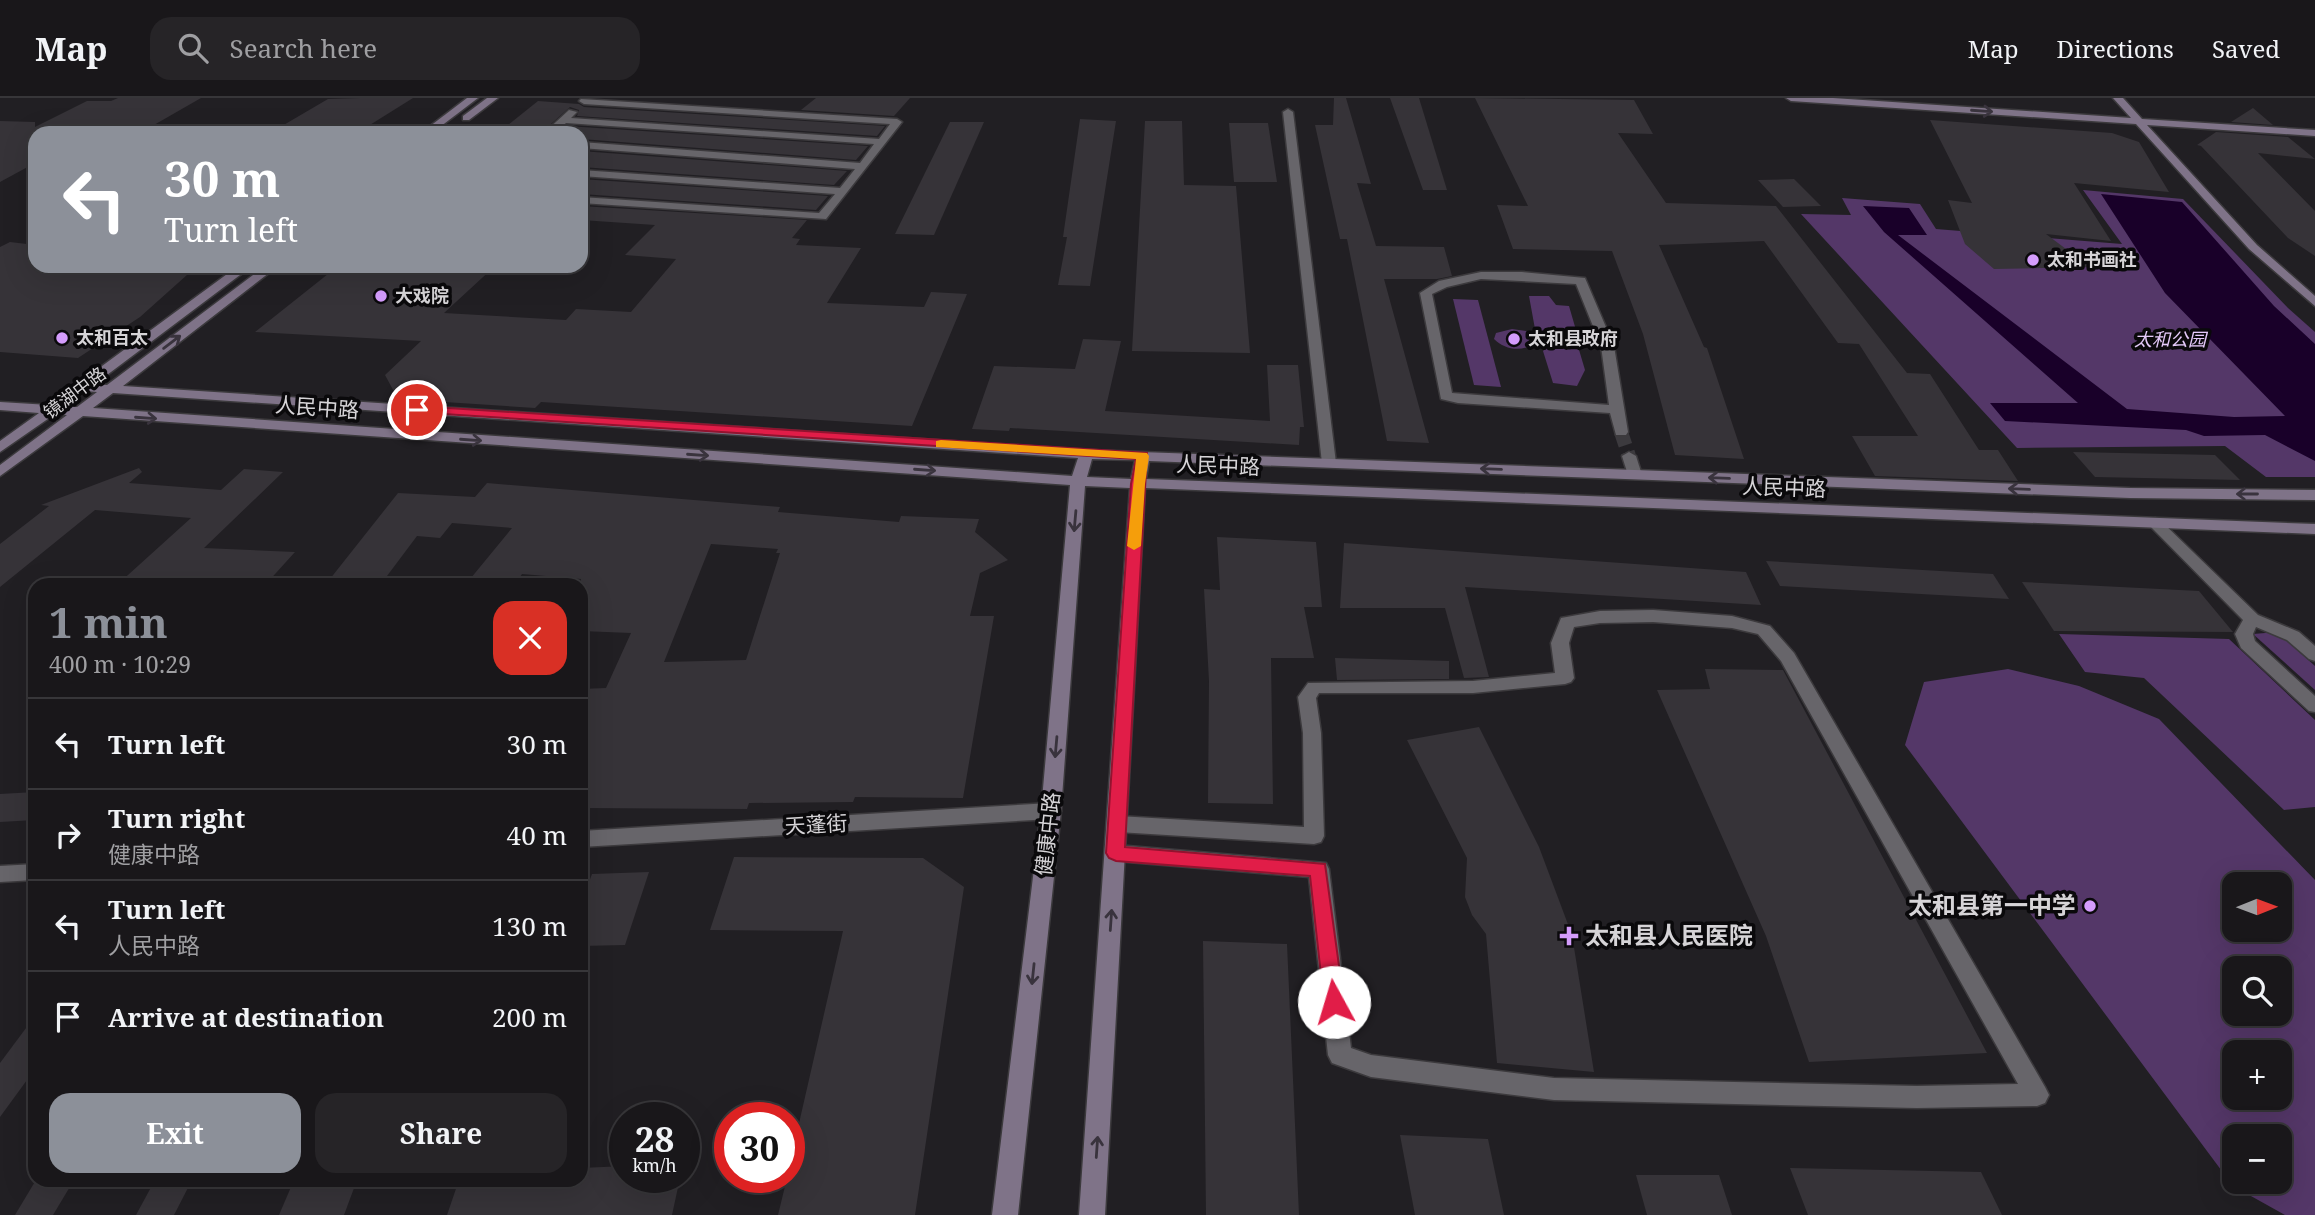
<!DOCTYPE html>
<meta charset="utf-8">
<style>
body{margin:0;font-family:"Noto Serif","Noto Sans SC",serif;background:#262427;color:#f1f3f6;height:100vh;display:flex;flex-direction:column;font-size:26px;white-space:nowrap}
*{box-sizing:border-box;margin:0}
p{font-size:23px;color:#9f9fa2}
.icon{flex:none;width:38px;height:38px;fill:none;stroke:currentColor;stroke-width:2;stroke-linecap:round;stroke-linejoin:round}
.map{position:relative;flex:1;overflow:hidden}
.side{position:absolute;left:28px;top:480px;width:560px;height:609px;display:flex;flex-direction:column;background:#19171a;border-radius:21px;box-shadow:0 7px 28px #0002,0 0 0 2px #373639}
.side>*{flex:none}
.guide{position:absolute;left:28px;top:28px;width:560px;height:147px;border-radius:21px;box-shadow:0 7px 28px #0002,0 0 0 2px #373639;background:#8c9099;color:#fff;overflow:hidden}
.needle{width:46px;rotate:89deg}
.buttons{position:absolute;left:2222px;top:774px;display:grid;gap:14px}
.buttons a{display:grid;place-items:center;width:70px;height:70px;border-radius:14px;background:#19171a;box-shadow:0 7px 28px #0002,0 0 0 2px #373639;font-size:35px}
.speed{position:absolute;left:609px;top:1004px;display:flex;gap:14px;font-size:35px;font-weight:700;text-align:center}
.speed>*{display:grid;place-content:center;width:91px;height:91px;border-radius:50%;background:#19171a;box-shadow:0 7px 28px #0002,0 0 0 2px #373639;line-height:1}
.speed small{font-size:18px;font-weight:400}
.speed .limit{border:10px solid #d22;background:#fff;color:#111}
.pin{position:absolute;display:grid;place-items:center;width:60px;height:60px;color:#fff;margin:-30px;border:4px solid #fff;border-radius:50%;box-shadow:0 2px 7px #0007}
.me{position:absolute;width:77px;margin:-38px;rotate:354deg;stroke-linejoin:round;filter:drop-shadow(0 0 5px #0008)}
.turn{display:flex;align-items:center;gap:24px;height:147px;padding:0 21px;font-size:32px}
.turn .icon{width:91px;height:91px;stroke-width:2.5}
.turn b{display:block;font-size:49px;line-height:60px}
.round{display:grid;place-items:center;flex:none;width:74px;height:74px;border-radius:21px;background:#262427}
.headline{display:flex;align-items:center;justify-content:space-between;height:119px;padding:0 21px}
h1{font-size:42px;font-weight:700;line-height:52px;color:#8c9099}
.button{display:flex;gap:14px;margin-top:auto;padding:14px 21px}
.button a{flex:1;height:80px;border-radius:21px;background:#8c9099;color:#fff;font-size:28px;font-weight:700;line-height:80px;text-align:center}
.button a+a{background:#262427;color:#f1f3f6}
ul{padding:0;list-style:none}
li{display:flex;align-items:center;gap:21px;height:91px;padding:0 21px;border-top:2px solid #373639}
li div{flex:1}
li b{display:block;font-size:26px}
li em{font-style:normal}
header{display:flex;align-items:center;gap:42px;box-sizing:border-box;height:98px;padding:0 35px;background:#19171a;border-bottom:2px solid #373639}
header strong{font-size:33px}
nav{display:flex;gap:38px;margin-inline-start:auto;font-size:24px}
.search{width:490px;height:63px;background:#262427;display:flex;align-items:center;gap:18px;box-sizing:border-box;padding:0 24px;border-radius:21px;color:#9f9fa2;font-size:26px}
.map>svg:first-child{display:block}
.green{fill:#543768;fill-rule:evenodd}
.water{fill:#190029}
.building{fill:#363338;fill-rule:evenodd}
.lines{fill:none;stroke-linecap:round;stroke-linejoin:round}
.street-tunnel{stroke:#3c3a3e;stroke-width:14;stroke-dasharray:14 7;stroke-linecap:butt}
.street-casing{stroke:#3c3a3d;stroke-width:3}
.secondary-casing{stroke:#3c3a3d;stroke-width:3}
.street{fill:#67656a;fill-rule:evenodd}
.secondary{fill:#7f7388;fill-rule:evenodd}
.oneway{stroke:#39333d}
.route{fill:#e11d48;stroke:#92132f;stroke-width:2}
.slow{fill:#f59e0b}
.poi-dot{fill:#d49cfc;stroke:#0a090b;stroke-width:2.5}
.labels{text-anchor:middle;stroke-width:7;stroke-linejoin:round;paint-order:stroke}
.far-poi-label{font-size:18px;font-weight:bold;fill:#d6d4d7;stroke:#0a090b;text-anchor:start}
.far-park-label{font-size:18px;font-style:italic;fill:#e5cafa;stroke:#0a090b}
.far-street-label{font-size:18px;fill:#d6d4d7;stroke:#0a090b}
.street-label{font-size:21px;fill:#d6d4d7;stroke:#0a090b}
.near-poi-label{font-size:24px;font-weight:bold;fill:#d6d4d7;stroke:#0a090b;text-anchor:end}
</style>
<header>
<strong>Map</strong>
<div class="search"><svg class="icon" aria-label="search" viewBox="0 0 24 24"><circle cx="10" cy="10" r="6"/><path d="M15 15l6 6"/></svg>Search here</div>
<nav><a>Map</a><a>Directions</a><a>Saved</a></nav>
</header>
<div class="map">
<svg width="2315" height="1117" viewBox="0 0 2315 1117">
<rect width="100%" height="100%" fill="#211f23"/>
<g class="green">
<polygon points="2083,92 2183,101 2288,210 2315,234 2315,379 2266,379 2225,348 2017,350 1801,116 1851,117 1842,100 1920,106 1936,131 2122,146"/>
<polygon points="1529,198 1549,198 1556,207 1569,208 1578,239 1548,239 1535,231"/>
<polygon points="1453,201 1478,202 1501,289 1474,287"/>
<path d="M1512,231L1526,233L1534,240V246C1521,254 1505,252 1494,241L1496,235Z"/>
<polygon points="1553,243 1577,245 1585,272 1577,288 1553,285 1543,253"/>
<polygon points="2277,534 2315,568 2315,592 2253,536"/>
<polygon points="2059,536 2229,541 2315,622 2315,709 2284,712 2144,580 2085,574"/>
<path d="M2008,571L2079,588L2159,621L2315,782V1117H2285L2233,1088L1905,647L1924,584ZM2235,786H2280V831H2235ZM2235,870H2280V915H2235ZM2235,954H2280V999H2235ZM2235,1038H2280V1083H2235Z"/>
</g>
<polygon class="water" points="2101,96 2182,104 2274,208 2315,246 2315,363 2265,337 2204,338 2186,332 2005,323 1990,305 2078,305 1884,134 1863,108 1909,110 1927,137 1898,137 2127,311 2234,319 2285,318 2165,195"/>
<g class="building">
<polygon points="118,0 201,0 140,35 35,35 35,65 0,84 0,23 35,24 35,29 87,3 111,3"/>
<polygon points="360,0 413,0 357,35 270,35 328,1"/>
<polygon points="816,0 910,0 894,18 801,12"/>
<polygon points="1334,0 1346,0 1371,86 1357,85 1376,148 1444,149 1452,178 1437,181 1384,181 1429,345 1387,343 1347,141 1340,141 1315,27 1333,27"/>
<polygon points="1390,0 1419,0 1447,92 1423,92"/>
<polygon points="1475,0 1634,2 1653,36 1618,35 1666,105 1776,108 1907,275 1930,276 1979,352 1998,352 2018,383 1875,378 1852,338 1918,338 1859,246 1838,245 1764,143 1659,147 1704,249 1707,250 1744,361 1675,357 1643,236 1612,153 1513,151 1497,107 1528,108"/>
<polygon points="538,3 579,6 584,9 885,28 877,38 577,18 579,12 570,9 541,35 498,35"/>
<polygon points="2253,10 2273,27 2231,24"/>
<polygon points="1080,21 1116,23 1090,188 1058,187 1067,139 1063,139"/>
<polygon points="1930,22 2112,35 2139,44 2169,94 2074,85 2111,143 2046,136 2090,169 1994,171 1965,146 1948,102 1972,105"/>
<polygon points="1145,23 1182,23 1184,87 1236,88 1250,255 1132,253"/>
<polygon points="950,24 984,24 934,137 895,136"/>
<polygon points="1229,25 1268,25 1277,84 1234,84"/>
<polygon points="567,28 868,48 856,62 581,41 581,35 559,35"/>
<polygon points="2216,34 2288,39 2315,61 2258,55 2315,113 2315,158 2288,140 2201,48 2197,47"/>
<polygon points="581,53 847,73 834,87 581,69"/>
<polygon points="581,81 828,98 816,112 581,96"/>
<polygon points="1794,81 1821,108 1783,109 1758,82"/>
<polygon points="581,108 807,122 792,140 800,141 796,147 861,150 827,205 924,209 931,194 967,196 912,328 541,304 535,310 398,301 385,277 421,243 255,234 338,168 495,168 444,215 566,222 576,211 631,214 676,161 625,157 655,127 581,122"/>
<polygon points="10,144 35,147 35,168 149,173 158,168 197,168 140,219 78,260 0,254 0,149"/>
<polygon points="1083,241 1121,243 1105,313 1270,323 1267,267 1298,267 1304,329 1300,329 1299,347 1010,330 1009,333 972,331 994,268 1075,271"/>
<polygon points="2073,354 2215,357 2240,382 2095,379"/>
<polygon points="139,370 142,374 129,385 221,392 244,371 283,374 204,450 295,454 266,486 118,486 191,420 95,412 0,489 0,446 49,408 41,407"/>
<path d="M487,385L780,409L778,414L899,424L901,418L979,421L975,434L1008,462L980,475L970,518H994L963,700L855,699L853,704L749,705L747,711L581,710V591L606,590L631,535L581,533V481L522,476L515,486H466L512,430L452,425L440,440L417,438L381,486H326L398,395L475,399ZM711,446L778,451L776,455H780L746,562L664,564Z"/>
<polygon points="1217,439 1316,444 1322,509 1304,509 1314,560 1271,560 1273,706 1208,705 1209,583 1204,491 1220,492"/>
<polygon points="1344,445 1746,474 1761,507 1465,489 1489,579 1464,580 1445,510 1340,510"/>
<polygon points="1766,463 1993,476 2009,501 1780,488"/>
<polygon points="2022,484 2199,493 2233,534 2054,533"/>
<polygon points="1335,560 1449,563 1449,581 1337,582"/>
<polygon points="1705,571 1783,572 1987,955 1809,964 1766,838 1657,592 1710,591"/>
<polygon points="1479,629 1539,749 1572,837 1594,974 1497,965 1486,836 1472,817 1465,799 1467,760 1407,642"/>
<polygon points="35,694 35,722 0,724 0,696"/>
<polygon points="734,759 923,760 964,789 915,1117 778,1117 787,1080 789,1080 789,1069 843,833 710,832"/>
<polygon points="649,774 625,847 581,848 581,805 592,776"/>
<polygon points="1203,843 1287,846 1299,1117 1206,1117"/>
<polygon points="35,918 35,971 0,1019 0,965"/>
<polygon points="1400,1037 1488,1041 1504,1117 1415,1117"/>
<polygon points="625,1068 625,1080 680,1080 672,1117 447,1117 459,1082 581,1082 581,1070"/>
<polygon points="1790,1070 1981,1074 2002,1117 1808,1117"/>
<polygon points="1636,1077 1719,1077 1732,1117 1647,1117"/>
<polygon points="36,1082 74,1082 53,1117 15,1117"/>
<polygon points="155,1082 192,1082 174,1117 136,1117"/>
<polygon points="294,1082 357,1082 344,1117 279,1117"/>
</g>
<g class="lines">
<polyline class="street-tunnel" points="1621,334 1629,358"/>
<g class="street-casing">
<g id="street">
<polygon points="581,1 897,21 902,24 826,121 581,105 581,99 819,115 835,96 581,78 581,72 840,90 855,71 581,50 581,44 860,65 874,46 566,25 555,35 544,35 569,12 577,14 571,20 879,41 890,26 584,6 579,3"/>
<polygon points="1288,11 1293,14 1336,365 1329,369 1322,365 1283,14"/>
<path d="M1481,174H1522L1585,180L1614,248L1628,334L1626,337H1616L1610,315L1458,305L1441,301L1420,195L1439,183ZM1481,181L1576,186L1601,248L1609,307L1452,295L1432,196L1447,189Z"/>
<polygon points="1629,354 1636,358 1642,377 1640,380 1635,381 1628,377 1622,358"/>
<polygon points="2155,420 2160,422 2258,517 2299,534 2315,548 2315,563 2309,561 2287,542 2256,529 2253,536 2255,543 2315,598 2315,614 2309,613 2241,550 2235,536 2243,522 2150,428 2147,425"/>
<polygon points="1653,512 1732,518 1770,528 1794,555 2045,989 2049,997 2045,1005 2037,1008 1917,1010 1554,1002 1371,979 1332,965 1328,957 1309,779 1116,763 1109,761 1106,755 1109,749 1116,747 1326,765 1329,771 1351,950 1371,957 1554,980 1917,988 2018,986 1781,563 1758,536 1732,530 1653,524 1600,525 1574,529 1569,545 1574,580 1571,584 1565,586 1473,595 1319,595 1316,600 1321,635 1324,738 1321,744 1314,746 1118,734 1111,731 1108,726 1111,721 1118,718 1304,729 1303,635 1298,599 1308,585 1473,583 1555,575 1551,545 1561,520 1600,513"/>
<polygon points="1051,705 1058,708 1061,713 1058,718 1051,721 581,749 581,733"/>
<polygon points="35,766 35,782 0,784 0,768"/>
</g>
</g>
<g class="secondary-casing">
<g id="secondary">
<polygon points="467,0 478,0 432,35 421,35"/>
<polygon points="487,0 498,0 469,22 463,22 463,18"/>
<polygon points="1786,0 1833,0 2131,20 2113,0 2123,0 2142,21 2315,32 2315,38 2147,27 2257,147 2315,198 2315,208 2249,151 2136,26 1791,3"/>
<path d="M238,168H252L95,286L107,287L265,168H278L123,288L1086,352L2130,390L2315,392V402L2130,400L1149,363L1146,381L2315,426V436L1145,390L1105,1117H1079L1130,390L1085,388L1061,713L1018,1117H992L1041,713L1070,387L83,318L0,378V367L67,317L55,316L0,354V343L39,315L0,312V304L49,307ZM85,293L97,294L77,309L65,308ZM113,295L1078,360L1072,378L93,310ZM1092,361L1135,362L1131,381L1087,379Z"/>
</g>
</g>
<use href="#street" class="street"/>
<use href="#secondary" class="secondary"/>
</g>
<defs><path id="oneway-shaft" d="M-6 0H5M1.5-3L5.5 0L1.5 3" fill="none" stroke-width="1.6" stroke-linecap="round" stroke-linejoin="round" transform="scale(1.75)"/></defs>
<g class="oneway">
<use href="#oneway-shaft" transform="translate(1982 13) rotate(4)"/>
<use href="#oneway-shaft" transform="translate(172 244) rotate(-37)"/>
<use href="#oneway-shaft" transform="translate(146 320) rotate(4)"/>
<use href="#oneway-shaft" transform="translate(471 342) rotate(4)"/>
<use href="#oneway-shaft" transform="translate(698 357) rotate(4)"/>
<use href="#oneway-shaft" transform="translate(1491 371) rotate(-178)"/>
<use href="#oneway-shaft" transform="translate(925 372) rotate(4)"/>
<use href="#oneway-shaft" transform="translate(1719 380) rotate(-178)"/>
<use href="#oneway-shaft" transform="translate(2019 391) rotate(-178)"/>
<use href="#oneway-shaft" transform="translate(2247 396) rotate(-180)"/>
<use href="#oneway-shaft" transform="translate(1075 423) rotate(95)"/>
<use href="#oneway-shaft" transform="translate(1056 649) rotate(95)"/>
<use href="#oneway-shaft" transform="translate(1111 822) rotate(-86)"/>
<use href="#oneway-shaft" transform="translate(1033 876) rotate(96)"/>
<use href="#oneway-shaft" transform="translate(1097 1049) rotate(-86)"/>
</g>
<polygon class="route" points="417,308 1147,355 1125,749 1325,766 1344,904 1341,911 1334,913 1327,911 1324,904 1310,778 1116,763 1109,760 1106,755 1131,386 1136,361 412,314 410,312"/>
<polygon class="slow" points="941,342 1147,355 1149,358 1145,386 1141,448 1134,452 1127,448 1136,361 936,349 936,343"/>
<g class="poi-dot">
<circle cx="2033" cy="162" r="7"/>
<circle cx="381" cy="198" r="7"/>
<circle cx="62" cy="240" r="7"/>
<circle cx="1514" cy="241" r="7"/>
<circle cx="2090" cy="808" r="7"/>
<path d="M1565.5 827.5h7v7h7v7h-7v7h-7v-7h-7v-7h7z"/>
</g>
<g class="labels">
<g class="far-poi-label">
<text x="2047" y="168">太和书画社</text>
<text x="395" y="204">大戏院</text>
<text x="76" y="246">太和百太</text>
<text x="1528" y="247">太和县政府</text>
</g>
<g class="far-park-label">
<text x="2170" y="248">太和公园</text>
</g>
<g class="far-street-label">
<text transform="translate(75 295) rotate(-37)" y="6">镜湖中路</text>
</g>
<g class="street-label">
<text transform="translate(317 310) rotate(4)" y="7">人民中路</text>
<text transform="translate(1218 368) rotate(2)" y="7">人民中路</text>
<text transform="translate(1784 390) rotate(2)" y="7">人民中路</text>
<text transform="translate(816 727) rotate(-3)" y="7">天蓬街</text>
<text transform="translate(1048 736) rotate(-84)" y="7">健康中路</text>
</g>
<g class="near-poi-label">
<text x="2076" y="816">太和县第一中学</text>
<text x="1585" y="846" text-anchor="start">太和县人民医院</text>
</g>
</g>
</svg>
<div class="buttons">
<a><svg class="needle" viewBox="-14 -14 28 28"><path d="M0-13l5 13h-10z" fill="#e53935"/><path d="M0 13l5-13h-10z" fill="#9f9fa2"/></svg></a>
<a><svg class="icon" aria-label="search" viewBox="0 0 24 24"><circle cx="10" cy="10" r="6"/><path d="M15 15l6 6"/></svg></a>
<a>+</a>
<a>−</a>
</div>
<div class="speed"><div>28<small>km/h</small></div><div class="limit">30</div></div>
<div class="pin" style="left:417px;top:312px;background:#d93025"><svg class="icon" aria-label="arrive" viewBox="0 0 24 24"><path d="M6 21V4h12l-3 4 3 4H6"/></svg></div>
<svg class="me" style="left:1334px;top:904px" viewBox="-20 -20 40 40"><circle r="19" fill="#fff"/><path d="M0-13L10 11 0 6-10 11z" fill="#e11d48"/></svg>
<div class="guide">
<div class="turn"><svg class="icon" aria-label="left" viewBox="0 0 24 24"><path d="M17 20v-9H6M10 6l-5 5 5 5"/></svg><div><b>30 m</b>Turn left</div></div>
</div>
<section class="side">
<div class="headline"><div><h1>1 min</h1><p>400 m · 10:29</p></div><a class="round" style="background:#d93025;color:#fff"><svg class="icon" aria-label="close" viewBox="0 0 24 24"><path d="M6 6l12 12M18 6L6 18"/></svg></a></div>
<ul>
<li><svg class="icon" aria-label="left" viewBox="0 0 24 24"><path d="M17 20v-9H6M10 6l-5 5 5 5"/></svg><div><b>Turn left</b></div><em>30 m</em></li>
<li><svg class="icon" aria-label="right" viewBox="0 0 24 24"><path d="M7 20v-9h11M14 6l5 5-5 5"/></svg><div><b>Turn right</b><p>健康中路</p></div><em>40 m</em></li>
<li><svg class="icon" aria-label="left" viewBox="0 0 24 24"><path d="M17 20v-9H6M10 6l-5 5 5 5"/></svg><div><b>Turn left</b><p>人民中路</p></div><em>130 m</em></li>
<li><svg class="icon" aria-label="arrive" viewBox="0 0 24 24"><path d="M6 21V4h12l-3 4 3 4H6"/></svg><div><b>Arrive at destination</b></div><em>200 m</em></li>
</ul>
<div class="button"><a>Exit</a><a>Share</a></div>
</section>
</div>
